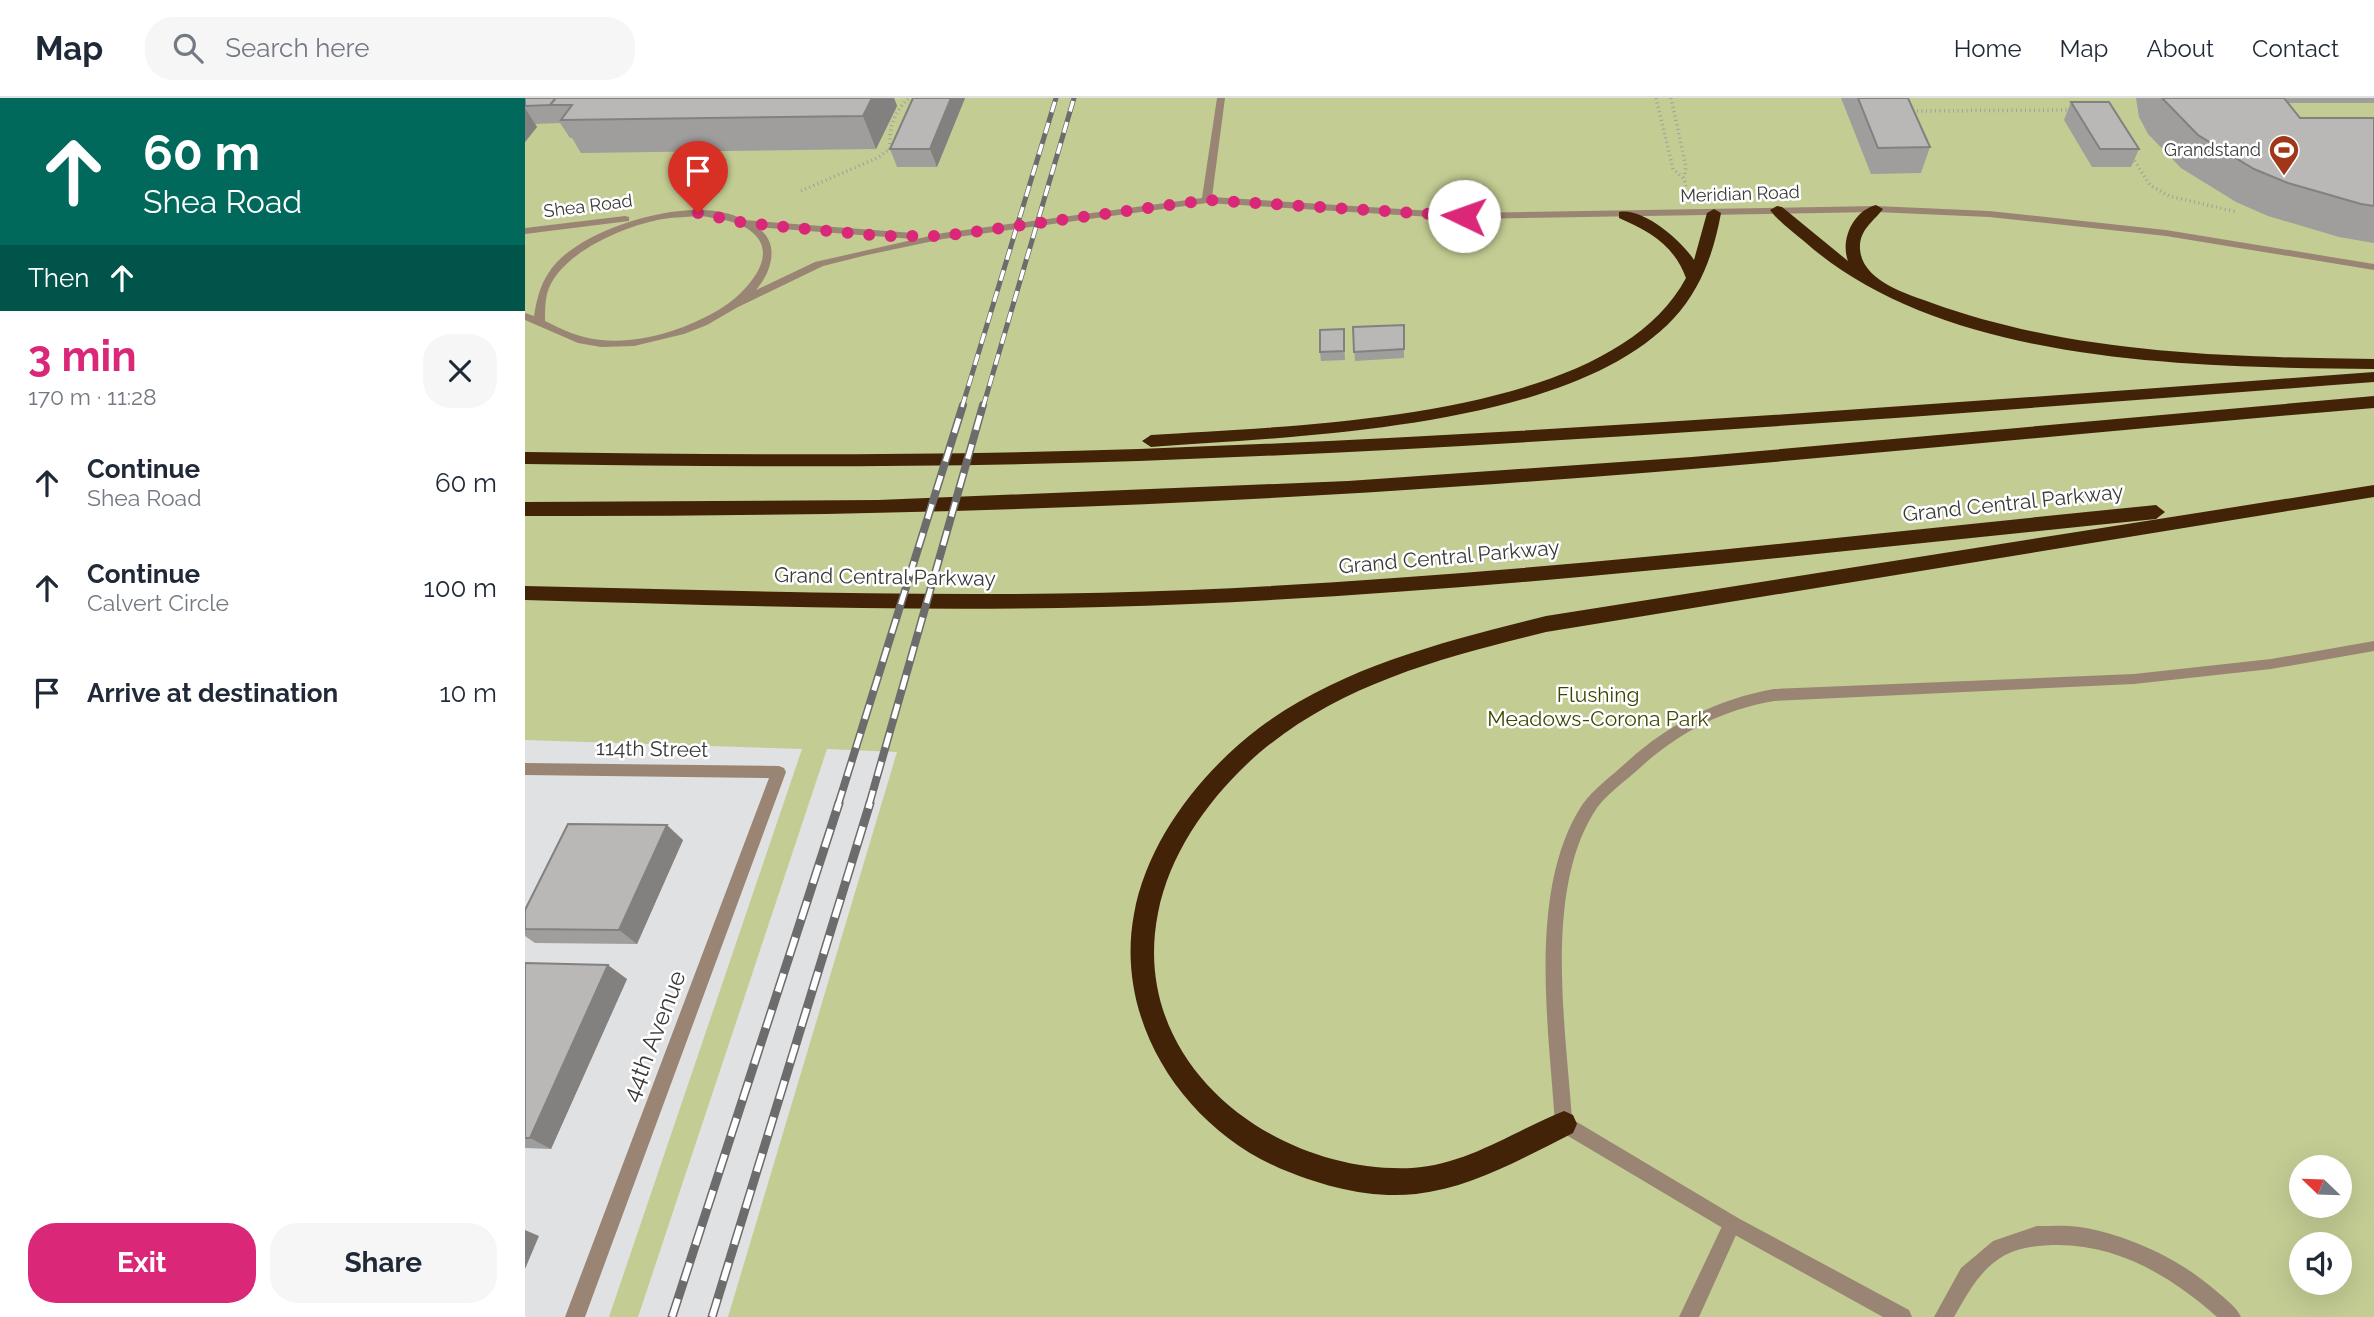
<!DOCTYPE html>
<meta charset="utf-8">
<style>
body{margin:0;font-family:Raleway,sans-serif;background:#f6f6f7;color:#1f2937;height:100vh;display:flex;flex-direction:column;font-size:26px;white-space:nowrap}
*{box-sizing:border-box;margin:0}
p{font-size:23px;color:#747a83}
.icon{flex:none;width:38px;height:38px;fill:none;stroke:currentColor;stroke-width:2;stroke-linecap:round;stroke-linejoin:round}
.map{position:relative;flex:1;overflow:hidden}
.details{display:flex;flex-direction:column;background:#fff;width:525px}
.details>*{flex:none}
.top-card{background:#00695c;color:#fff;overflow:hidden}
.needle{width:46px;rotate:293deg}
.controls{position:absolute;left:1764px;top:1057px;display:grid;gap:14px}
.controls a{display:grid;place-items:center;width:63px;height:63px;border-radius:50%;background:#fff;box-shadow:0 7px 28px #0002;font-size:35px}
.pin{position:absolute;display:grid;place-items:center;width:60px;height:60px;color:#fff;margin:-72px -30px;border-radius:50% 50% 50% 0;rotate:-45deg;box-shadow:0 0 7px #0007}
.pin .icon{rotate:45deg}
.me{position:absolute;width:77px;margin:-38px;rotate:273deg;stroke-linejoin:round;filter:drop-shadow(0 0 5px #0008)}
.turn{display:flex;align-items:center;gap:24px;height:147px;padding:0 28px;font-size:32px}
.turn .icon{width:91px;height:91px;stroke-width:2.5}
.turn b{display:block;font-size:49px;line-height:60px}
.then{display:flex;align-items:center;height:66px;padding:0 28px;background:#0003;gap:14px;font-size:26px}
.round{display:grid;place-items:center;flex:none;width:74px;height:74px;border-radius:28px;background:#f6f6f7}
.summary{display:flex;align-items:center;justify-content:space-between;height:119px;padding:0 28px}
h1{font-size:42px;font-weight:700;line-height:52px;color:#db2777}
.primary-button{display:flex;gap:14px;margin-top:auto;padding:14px 28px}
.primary-button a{flex:1;height:80px;border-radius:28px;background:#db2777;color:#fff;font-size:28px;font-weight:700;line-height:80px;text-align:center}
.primary-button a+a{background:#f6f6f7;color:#1f2937}
ul{padding:0;list-style:none}
li{display:flex;align-items:center;gap:21px;height:105px;padding:0 28px}
li div{flex:1}
li b{display:block;font-size:26px}
li em{font-style:normal}
header{display:flex;align-items:center;gap:42px;box-sizing:border-box;height:98px;padding:0 35px;background:#fff;border-bottom:2px solid #e0e1e3}
header strong{font-size:33px}
nav{display:flex;gap:38px;margin-inline-start:auto;font-size:24px}
.search{width:490px;height:63px;background:#f6f6f7;display:flex;align-items:center;gap:18px;box-sizing:border-box;padding:0 24px;border-radius:28px;color:#747a83;font-size:26px}
main{display:flex;flex:1;min-height:0}
.map>svg:first-child{display:block}
.green{fill:#c3cc93;fill-rule:evenodd}
.lines{fill:none;stroke-linecap:round;stroke-linejoin:round}
.path{stroke:#9f9fa0;stroke-width:3.5;stroke-dasharray:1 3.5;stroke-linecap:butt}
.lane{fill:#9a8575;fill-rule:evenodd}
.street{fill:#9a8575;fill-rule:evenodd}
.highway{fill:#422307;fill-rule:evenodd}
.rail-far2-casing{stroke:#6c6c6d;stroke-width:5}
.rail-far1-casing{stroke:#6c6c6d;stroke-width:8}
.rail-casing{stroke:#6c6c6d;stroke-width:9}
.rail-far2{stroke:#fff;stroke-width:3.5;stroke-dasharray:11;stroke-linecap:butt}
.rail-far1{stroke:#fff;stroke-width:5;stroke-dasharray:15;stroke-linecap:butt}
.rail{stroke:#fff;stroke-width:6;stroke-dasharray:19;stroke-linecap:butt}
.wall{fill:#9f9e9d}
.shaded-wall{fill:#828180}
.building{fill:#b9b8b7;stroke:#828180;stroke-width:2}
.route{stroke:#db2777;stroke-width:12;stroke-dasharray:0 21.6}
.labels{text-anchor:middle;stroke-width:5;stroke-linejoin:round;paint-order:stroke}
.far-poi-label{font-size:18px;fill:#3a3a3b;stroke:#fff;text-anchor:end}
.far-street-label{font-size:18px;fill:#3a3a3b;stroke:#fff}
.street-label{font-size:21px;fill:#3a3a3b;stroke:#fff}
.park-label{font-size:21px;fill:#3f4500;stroke:#fff}
.near-street-label{font-size:24px;fill:#3a3a3b;stroke:#fff}
</style>
<header>
<strong>Map</strong>
<div class="search"><svg class="icon" aria-label="search" viewBox="0 0 24 24"><circle cx="10" cy="10" r="6"/><path d="M15 15l6 6"/></svg>Search here</div>
<nav><a>Home</a><a>Map</a><a>About</a><a>Contact</a></nav>
</header>
<main>
<section class="details">
<div class="top-card">
<div class="turn"><svg class="icon" aria-label="ahead" viewBox="0 0 24 24"><path d="M12 20V5M6 11l6-6 6 6"/></svg><div><b>60 m</b>Shea Road</div></div>
<div class="then">Then<svg class="icon" aria-label="ahead" viewBox="0 0 24 24"><path d="M12 20V5M6 11l6-6 6 6"/></svg></div>
</div>
<div class="summary"><div><h1>3 min</h1><p>170 m · 11:28</p></div><a class="round"><svg class="icon" aria-label="close" viewBox="0 0 24 24"><path d="M6 6l12 12M18 6L6 18"/></svg></a></div>
<ul>
<li><svg class="icon" aria-label="ahead" viewBox="0 0 24 24"><path d="M12 20V5M6 11l6-6 6 6"/></svg><div><b>Continue</b><p>Shea Road</p></div><em>60 m</em></li>
<li><svg class="icon" aria-label="ahead" viewBox="0 0 24 24"><path d="M12 20V5M6 11l6-6 6 6"/></svg><div><b>Continue</b><p>Calvert Circle</p></div><em>100 m</em></li>
<li><svg class="icon" aria-label="arrive" viewBox="0 0 24 24"><path d="M6 21V4h12l-3 4 3 4H6"/></svg><div><b>Arrive at destination</b></div><em>10 m</em></li>
</ul>
<div class="primary-button"><a>Exit</a><a>Share</a></div>
</section>
<div class="map">
<svg width="1849" height="1219" viewBox="0 0 1849 1219">
<rect width="100%" height="100%" fill="#e0e1e2"/>
<path class="green" d="M0,0H1849V1219H203L372,654L302,651L113,1219H84L277,651L0,642ZM1776,1069H1815V1108H1776ZM1776,1146H1815V1185H1776Z"/>
<g class="lines">
<g class="path">
<polyline points="1131,0 1148,71 1159,81 1161,88"/>
<polyline points="1146,0 1161,69 1159,80"/>
<polyline points="1383,13 1546,12"/>
<polyline points="1607,59 1625,87 1644,98 1712,114"/>
<path d="M276,93L352,60L365,51C364,30 368,15 384,0"/>
</g>
<polygon class="lane" points="1207,1117 1213,1120 1216,1126 1174,1219 1154,1219 1201,1120"/>
<g class="street">
<path d="M692,0H700L687,99L939,115L1351,108L1464,113L1641,132L1849,166V172L1641,138L1464,119L1351,114L939,121L682,105L418,141L342,157L298,168L213,209L182,227L159,236L109,248L76,249L53,245L0,222V215L9,218C12,198 17,180 32,164C67,127 172,95 219,122L388,135L393,138L388,141L231,129C256,143 247,174 231,192L290,164L418,135L677,100ZM176,118C194,121 218,123 231,138C254,163 214,200 195,211C160,232 116,246 76,242C55,240 38,232 20,223C20,214 20,204 22,196C32,156 101,127 138,121C150,119 164,119 176,118Z"/>
<polygon points="100,118 104,119 104,123 0,136 0,130"/>
<path d="M1849,543V553L1746,571L1609,586L1249,603C1198,612 1156,633 1117,668C1101,683 1079,697 1068,716C1019,797 1041,931 1047,1021L1213,1120L1384,1212L1387,1219H1358L1201,1132L1033,1032L1030,1026C1024,930 1002,792 1057,707C1069,690 1088,677 1103,663C1145,625 1193,601 1249,591L1609,576L1746,561Z"/>
<polygon points="0,665 254,668 259,670 261,674 60,1219 40,1219 244,680 0,677"/>
<path d="M1512,1128C1526,1128 1541,1127 1555,1129C1603,1137 1653,1160 1690,1192C1699,1200 1711,1208 1716,1219H1692C1647,1179 1594,1147 1533,1147C1515,1147 1496,1149 1480,1157C1455,1171 1443,1195 1429,1219H1409L1436,1170L1468,1143Z"/>
</g>
<g class="highway">
<path d="M1351,107L1358,111C1348,124 1334,132 1335,151C1337,183 1382,196 1407,205C1549,256 1700,259 1849,261V271C1671,269 1420,268 1280,144C1268,134 1254,124 1245,112L1252,108L1257,109L1323,163C1315,142 1328,113 1351,107Z"/>
<path d="M1189,111L1196,115C1189,154 1176,191 1149,220C1045,332 771,338 626,349L617,343L626,337C770,327 1084,324 1161,180C1149,147 1124,133 1094,120V114C1118,109 1157,143 1169,162L1182,115Z"/>
<path d="M1849,274V284C1438,315 1026,348 614,363C409,370 205,369 0,366V354C205,357 409,358 614,351C1026,336 1438,304 1849,274Z"/>
<path d="M1849,298V310C1546,335 1243,368 940,388C627,410 314,419 0,418V404L353,402L823,383L1167,359Z"/>
<path d="M1849,387V399L1021,534C914,560 803,589 721,667C680,706 644,758 633,815C603,965 748,1076 887,1070C942,1067 989,1033 1039,1013L1048,1017L1052,1026L1048,1035C998,1060 947,1090 891,1096C844,1101 797,1088 754,1070C658,1028 589,923 609,816C622,743 676,674 734,630C817,568 922,543 1021,518Z"/>
<path d="M1631,407L1640,414L1631,421C1310,453 988,492 665,506C444,516 222,508 0,502V488C222,493 444,501 665,492C988,478 1309,439 1631,407Z"/>
</g>
<g class="rail-far2-casing">
<g id="rail-far2">
<polyline points="437,309 531,0"/>
<polyline points="458,309 549,0"/>
</g>
</g>
<g class="rail-far1-casing">
<g id="rail-far1">
<polyline points="313,707 438,307"/>
<polyline points="344,707 458,307"/>
</g>
</g>
<g class="rail-casing">
<g id="rail">
<polyline points="147,1219 314,705"/>
<polyline points="187,1219 345,705"/>
</g>
</g>
<use href="#rail-far2" class="rail-far2"/>
<use href="#rail-far1" class="rail-far1"/>
<use href="#rail" class="rail"/>
</g>
<g class="wall">
<polygon points="0,0 369,0 372,8 351,51 56,55 47,40 45,40 35,25 10,26 12,29 0,44"/>
<polygon points="388,0 440,0 412,69 372,69 365,51"/>
<polygon points="1316,0 1383,0 1405,49 1396,75 1346,76"/>
<polygon points="1611,0 1849,0 1849,5 1763,5 1775,20 1849,20 1849,145 1814,139 1743,118 1711,104 1656,70 1623,36 1614,19"/>
<polygon points="1546,4 1614,51 1606,69 1567,69 1539,22"/>
<polygon points="879,227 879,260 830,263 828,229"/>
<polygon points="819,240 820,262 796,263 795,254"/>
<polygon points="158,742 112,846 10,845 0,838 0,812"/>
<polygon points="0,865 102,881 26,1051 0,1050"/>
</g>
<g class="shaded-wall">
<polygon points="347,0 369,0 372,8 351,51 338,18"/>
<polygon points="426,0 440,0 412,69 405,51"/>
<polygon points="0,10 12,29 0,44"/>
<polygon points="142,727 158,742 112,846 94,832"/>
<polygon points="83,867 102,881 26,1051 5,1040"/>
<polygon points="0,1132 14,1138 0,1171"/>
</g>
<g class="building">
<polygon points="0,0 31,0 25,7 0,8"/>
<polygon points="31,0 347,0 338,18 36,22 47,7 25,7"/>
<polygon points="388,0 426,0 405,51 365,51"/>
<polygon points="1333,0 1383,0 1405,49 1353,50"/>
<polygon points="1637,0 1759,0 1775,20 1849,20 1849,108 1836,106 1763,85 1729,71 1673,37"/>
<polygon points="1546,4 1584,4 1614,51 1575,51"/>
<polygon points="879,227 879,251 829,254 828,229"/>
<polygon points="819,231 819,253 795,254 795,232"/>
<polygon points="43,726 142,727 94,832 0,831 0,812"/>
<polygon points="0,865 83,867 5,1040 0,1040"/>
</g>
<g class="lines">
<polyline class="route" points="173,115 220,125 356,138 418,138 682,102 939,118"/>
</g>
<defs>
<g id="stadium-pin" transform="scale(1.575)"><path d="M0 17L-7.5 6A9.5 9.5 0 1 1 7.5 6Z" fill="#9f3718" stroke="#fff"/><path d="M0-5a6.5 5 0 1 0 0 10a6.5 5 0 1 0 0-10ZM-3.5-1.8h7v3.6h-7Z" fill="#fff"/></g>
</defs>
<g fill-rule="evenodd">
<use href="#stadium-pin" x="1759" y="52"/>
</g>
<g class="labels">
<g class="far-poi-label">
<text x="1736" y="58">Grandstand</text>
</g>
<g class="far-street-label">
<text transform="translate(1215 96) rotate(-2)" y="6">Meridian Road</text>
<text transform="translate(63 108) rotate(-7)" y="6">Shea Road</text>
</g>
<g class="street-label">
<text transform="translate(1488 405) rotate(-6)" y="7">Grand Central Parkway</text>
<text transform="translate(924 459) rotate(-5)" y="7">Grand Central Parkway</text>
<text transform="translate(360 479) rotate(1)" y="7">Grand Central Parkway</text>
<text transform="translate(127 651) rotate(1)" y="7">114th Street</text>
</g>
<g class="park-label">
<text x="1073" y="604">Flushing<tspan x="1073" dy="24">Meadows-Corona Park</tspan></text>
</g>
<g class="near-street-label">
<text transform="translate(129 938) rotate(-69)" y="8">44th Avenue</text>
</g>
</g>
</svg>
<div class="controls">
<a><svg class="needle" viewBox="-14 -14 28 28"><path d="M0-13l5 13h-10z" fill="#e53935"/><path d="M0 13l5-13h-10z" fill="#747a83"/></svg></a>
<a><svg class="icon" aria-label="sound" viewBox="0 0 24 24"><path d="M4 9h4l5-4v14l-5-4H4zM17 9q2 3 0 6"/></svg></a>
</div>
<div class="pin" style="left:173px;top:115px;background:#d93025"><svg class="icon" aria-label="arrive" viewBox="0 0 24 24"><path d="M6 21V4h12l-3 4 3 4H6"/></svg></div>
<svg class="me" style="left:939px;top:118px" viewBox="-20 -20 40 40"><circle r="19" fill="#fff"/><path d="M0-13L10 11 0 6-10 11z" fill="#db2777"/></svg>
</div>
</main>
